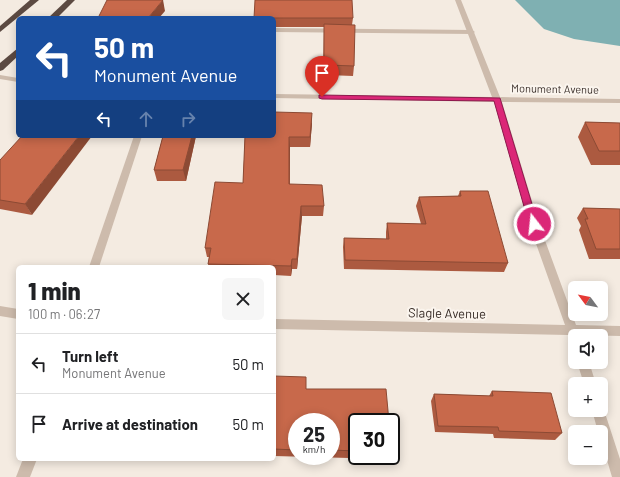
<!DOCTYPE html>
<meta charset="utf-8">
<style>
body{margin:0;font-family:Barlow,sans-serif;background:#f6f6f6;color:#202124;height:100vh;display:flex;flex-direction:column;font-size:15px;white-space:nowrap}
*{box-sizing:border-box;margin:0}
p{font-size:13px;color:#757577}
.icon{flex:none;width:22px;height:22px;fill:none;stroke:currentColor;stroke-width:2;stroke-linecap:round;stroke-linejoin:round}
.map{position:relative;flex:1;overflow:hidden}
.sheet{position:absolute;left:16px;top:265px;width:260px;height:196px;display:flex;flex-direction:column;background:#fff;border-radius:6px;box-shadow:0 2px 10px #0003}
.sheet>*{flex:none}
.banner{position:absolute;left:16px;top:16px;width:260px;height:122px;border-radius:6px;box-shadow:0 2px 10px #0003;background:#1a4fa0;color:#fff;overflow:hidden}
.needle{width:26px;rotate:302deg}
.tools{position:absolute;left:568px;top:281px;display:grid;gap:8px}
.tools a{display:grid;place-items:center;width:40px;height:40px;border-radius:6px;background:#fff;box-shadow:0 2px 10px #0003;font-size:20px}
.speed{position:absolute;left:288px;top:413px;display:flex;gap:8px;font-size:20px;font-weight:700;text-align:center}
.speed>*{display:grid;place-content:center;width:52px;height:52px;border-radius:50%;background:#fff;box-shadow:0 2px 10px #0003;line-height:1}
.speed small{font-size:10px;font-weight:400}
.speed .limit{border:2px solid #111;border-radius:6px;background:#fff;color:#111}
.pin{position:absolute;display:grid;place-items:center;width:34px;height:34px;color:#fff;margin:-41px -17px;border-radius:50% 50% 50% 0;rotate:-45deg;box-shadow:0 0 4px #0007}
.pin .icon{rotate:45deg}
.me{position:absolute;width:44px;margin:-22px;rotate:344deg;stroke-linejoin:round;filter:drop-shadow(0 0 3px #0008)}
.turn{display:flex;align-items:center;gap:14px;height:84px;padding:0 12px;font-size:18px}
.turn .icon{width:52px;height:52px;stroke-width:2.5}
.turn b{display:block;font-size:28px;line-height:34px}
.lanes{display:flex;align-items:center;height:38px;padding:0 12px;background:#0003;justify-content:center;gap:20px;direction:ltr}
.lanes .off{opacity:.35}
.round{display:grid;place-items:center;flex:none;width:42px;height:42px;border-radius:6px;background:#f6f6f6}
.head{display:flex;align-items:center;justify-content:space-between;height:68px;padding:0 12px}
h1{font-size:24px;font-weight:800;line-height:30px}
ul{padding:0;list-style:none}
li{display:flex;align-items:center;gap:12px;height:60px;padding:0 12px;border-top:1px solid #e0e0e0}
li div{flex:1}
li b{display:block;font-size:15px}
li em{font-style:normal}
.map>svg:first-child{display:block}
.water{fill:#7fb0b2}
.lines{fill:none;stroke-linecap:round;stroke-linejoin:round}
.lane{fill:#cdbbac;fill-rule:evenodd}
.street{fill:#cdbbac;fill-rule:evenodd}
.highway{fill:#5c4a42;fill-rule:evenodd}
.wall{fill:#ac5a40;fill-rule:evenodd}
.shaded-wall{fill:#8c4a34}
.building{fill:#c8694b;stroke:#8c4a34}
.route{fill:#db2777;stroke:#8e194d}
.labels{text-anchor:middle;stroke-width:4;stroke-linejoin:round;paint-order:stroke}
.far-street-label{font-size:11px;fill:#3b302b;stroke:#fbf5ee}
.street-label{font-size:13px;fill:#3b302b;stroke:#fbf5ee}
</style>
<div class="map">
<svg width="620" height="477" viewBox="0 0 620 477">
<rect width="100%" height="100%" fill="#f4ebe1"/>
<polygon class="water" points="515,0 620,0 620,46 574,39 544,29"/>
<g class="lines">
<g class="lane">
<polygon points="274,28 472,30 475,32 472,34 274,32"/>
<polygon points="134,136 142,136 99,267 89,267"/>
<polygon points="23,459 37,459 30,477 16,477"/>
</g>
<g class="street">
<polygon points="455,0 461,0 500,97 620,99 620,103 502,102 539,224 576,325 620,326 620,336 580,335 575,336 575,343 571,342 568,335 274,329 274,319 565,325 529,224 494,102 274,98 274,94 492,97"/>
<polygon points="0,75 18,78 18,82 0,79"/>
<polygon points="0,306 18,309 18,319 0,316"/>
<polygon points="577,362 589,362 596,384 584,384"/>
<polygon points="601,405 604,410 620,459 620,477 612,477 601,440 601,432 598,432 592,410 601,410"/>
</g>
<g class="highway">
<polygon points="30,0 39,0 0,32 0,26"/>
<polygon points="67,0 75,0 57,18 48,18"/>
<polygon points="18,48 18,56 3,70 0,71 0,63"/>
</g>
</g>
<g class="wall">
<polygon points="274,18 353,18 352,25 354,66 353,76 327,75 327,69 323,69 324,27 274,27"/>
<polygon points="585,122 620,123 620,165 591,165 578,137"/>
<polygon points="312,123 310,147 290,147 290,184 324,206 323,216 302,216 297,269 292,269 291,276 274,275 274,267 209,267 208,264 209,257 207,257 205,248 243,183 245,136"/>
<polygon points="163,136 196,136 186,181 157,181 154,170"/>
<polygon points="0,160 32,215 0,209"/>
<polygon points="460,191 508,263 504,272 344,269 343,247 344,238 386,239 386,232 387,223 421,224 416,206 419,197 458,196"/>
<polygon points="583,208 620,209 620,259 589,259 579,230 581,226 577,218"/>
<path d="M274,376L306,389L357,422V456H388L387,459L274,456ZM297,422H331V456H297Z"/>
<polygon points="492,391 562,433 555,440 494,438 493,434 435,432 431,401 434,394 489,396"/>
</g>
<g class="shaded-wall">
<polygon points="163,0 165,11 159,18 148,18"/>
<polygon points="312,113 312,123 310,147 310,137"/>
<polygon points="79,136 92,136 32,215 25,204"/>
<polygon points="192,136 196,136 186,181 183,170"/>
<polygon points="289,137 290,147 289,194"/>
<polygon points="301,206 302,216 297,269 297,259"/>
<polygon points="292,259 292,269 291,276 291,266"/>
</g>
<g class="building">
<polygon points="107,0 163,0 148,18 98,18"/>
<polygon points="255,0 352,0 353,18 254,18"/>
<polygon points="324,24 355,25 354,66 327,65 327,59 324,59"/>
<polygon points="274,112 312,113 310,137 289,137 289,184 322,185 324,206 301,206 297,259 292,259 291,266 208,264 211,248 205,248 215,182 243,183 245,136 274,136"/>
<polygon points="585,122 620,123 620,151 599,151"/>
<polygon points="22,136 79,136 25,204 0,200 0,160"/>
<polygon points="163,136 192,136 183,170 154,170"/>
<polygon points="460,191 488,191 508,263 345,260 344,238 389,239 387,223 426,224 419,197 461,196"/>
<polygon points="583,208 620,209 620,249 596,249 585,219 588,219"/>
<polygon points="274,376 306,377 306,389 386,389 389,422 357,422 357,451 331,450 331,422 297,422 297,450 274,449"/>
<polygon points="492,391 551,393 562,433 499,431 498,427 438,426 434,394 493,396"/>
</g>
<polygon class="route" points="319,95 500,98 538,224 537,226 534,227 529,224 494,101 322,99 319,98"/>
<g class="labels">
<g class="far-street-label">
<text transform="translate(555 89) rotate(1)" y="4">Monument Avenue</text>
</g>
<g class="street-label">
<text transform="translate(447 313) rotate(1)" y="5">Slagle Avenue</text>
</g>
</g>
</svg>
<div class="tools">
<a><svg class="needle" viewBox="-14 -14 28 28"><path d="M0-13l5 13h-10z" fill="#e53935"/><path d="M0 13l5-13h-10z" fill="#757577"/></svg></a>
<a><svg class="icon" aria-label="sound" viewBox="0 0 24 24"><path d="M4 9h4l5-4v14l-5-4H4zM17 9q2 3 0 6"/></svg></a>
<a>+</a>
<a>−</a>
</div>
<div class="speed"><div>25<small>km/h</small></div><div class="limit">30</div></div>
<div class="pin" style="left:322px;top:97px;background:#d93025"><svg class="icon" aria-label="arrive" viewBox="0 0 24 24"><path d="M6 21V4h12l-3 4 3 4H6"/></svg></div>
<svg class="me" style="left:534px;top:224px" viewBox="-20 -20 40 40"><circle r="17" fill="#db2777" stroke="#fff" stroke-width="3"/><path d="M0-11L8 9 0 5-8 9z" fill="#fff"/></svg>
<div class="banner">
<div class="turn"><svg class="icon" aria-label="left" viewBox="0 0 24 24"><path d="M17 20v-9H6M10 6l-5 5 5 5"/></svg><div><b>50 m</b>Monument Avenue</div></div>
<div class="lanes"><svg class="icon" aria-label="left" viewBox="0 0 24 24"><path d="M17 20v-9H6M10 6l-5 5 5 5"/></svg><svg class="icon off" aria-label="ahead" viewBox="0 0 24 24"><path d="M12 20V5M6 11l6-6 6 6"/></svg><svg class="icon off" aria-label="right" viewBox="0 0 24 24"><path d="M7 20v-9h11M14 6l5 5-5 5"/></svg></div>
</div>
<section class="sheet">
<div class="head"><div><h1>1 min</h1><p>100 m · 06:27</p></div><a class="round"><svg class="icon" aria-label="close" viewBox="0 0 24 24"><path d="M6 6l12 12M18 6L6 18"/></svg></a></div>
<ul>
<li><svg class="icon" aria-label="left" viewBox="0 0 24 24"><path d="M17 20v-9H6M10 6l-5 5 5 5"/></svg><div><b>Turn left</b><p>Monument Avenue</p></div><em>50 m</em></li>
<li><svg class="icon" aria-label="arrive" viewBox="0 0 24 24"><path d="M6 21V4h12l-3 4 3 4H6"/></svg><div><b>Arrive at destination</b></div><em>50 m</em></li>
</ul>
</section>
</div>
